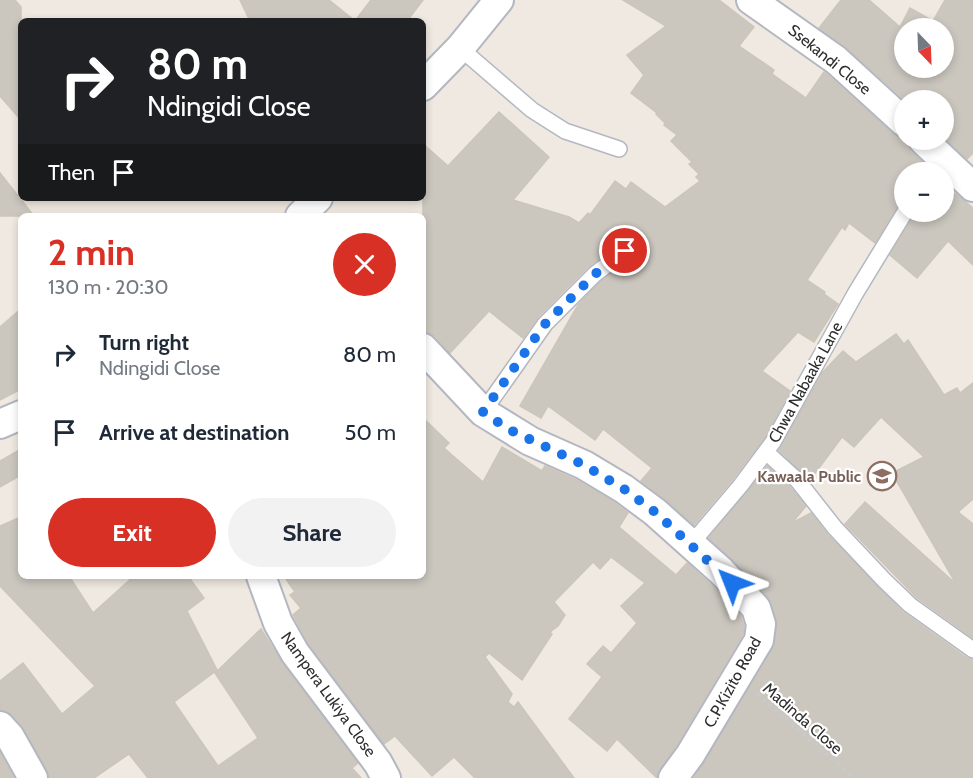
<!DOCTYPE html>
<meta charset="utf-8">
<style>
body{margin:0;font-family:Cabin,sans-serif;background:#f2f2f3;color:#1f2937;height:100vh;display:flex;flex-direction:column;font-size:22px;white-space:nowrap}
*{box-sizing:border-box;margin:0}
p{font-size:20px;color:#747a83}
.icon{flex:none;width:33px;height:33px;fill:none;stroke:currentColor;stroke-width:2;stroke-linecap:round;stroke-linejoin:round}
.map{position:relative;flex:1;overflow:hidden}
.panel{position:absolute;left:18px;top:213px;width:408px;height:366px;display:flex;flex-direction:column;background:#fff;border-radius:9px;box-shadow:0 3px 9px #0003}
.panel>*{flex:none}
.hud{position:absolute;left:18px;top:18px;width:408px;height:183px;border-radius:9px;box-shadow:0 3px 9px #0003;background:#202124;color:#fff;overflow:hidden}
.needle{width:39px;rotate:157deg}
.fabs{position:absolute;left:894px;top:18px;display:grid;gap:12px}
.fabs a{display:grid;place-items:center;width:60px;height:60px;border-radius:50%;background:#fff;box-shadow:0 3px 9px #0003;font-size:30px}
.pin{position:absolute;display:grid;place-items:center;width:51px;height:51px;color:#fff;margin:-26px;border:3px solid #fff;border-radius:50%;box-shadow:0 2px 6px #0007}
.me{position:absolute;width:66px;margin:-33px;rotate:315deg;stroke-linejoin:round;filter:drop-shadow(0 0 4px #0008)}
.turn{display:flex;align-items:center;gap:21px;height:126px;padding:0 30px;font-size:27px}
.turn .icon{width:78px;height:78px;stroke-width:2.5}
.turn b{display:block;font-size:42px;line-height:51px}
.then{display:flex;align-items:center;height:57px;padding:0 30px;background:#0003;gap:12px;font-size:22px}
.round{display:grid;place-items:center;flex:none;width:63px;height:63px;border-radius:32px;background:#f2f2f3}
.overview{display:flex;align-items:center;justify-content:space-between;height:102px;padding:0 30px}
h1{font-size:36px;font-weight:800;line-height:45px;color:#d93025}
.cta{display:flex;gap:12px;margin-top:auto;padding:12px 30px}
.cta a{flex:1;height:69px;border-radius:36px;background:#d93025;color:#fff;font-size:24px;font-weight:800;line-height:69px;text-align:center}
.cta a+a{background:#f2f2f3;color:#1f2937}
ul{padding:0;list-style:none}
li{display:flex;align-items:center;gap:18px;height:78px;padding:0 30px}
li div{flex:1}
li b{display:block;font-size:22px}
li em{font-style:normal}
.map>svg:first-child{display:block}
.building{fill:#cbc7bf;stroke:#cbc5ba;stroke-width:1.5;fill-rule:evenodd}
.lines{fill:none;stroke-linecap:round;stroke-linejoin:round}
.lane-casing{stroke:#b4b7c1;stroke-width:18}
.street-casing{stroke:#b4b7c1;stroke-width:32}
.path{stroke:#c9c9c9;stroke-width:4;stroke-dasharray:4.5 3;stroke-linecap:butt}
.lane{stroke:#fff;stroke-width:15}
.street{stroke:#fff;stroke-width:28}
.route{stroke:#1a73e8;stroke-width:10;stroke-dasharray:0 18}
.labels{text-anchor:middle;stroke-width:4.5;stroke-linejoin:round;paint-order:stroke}
.street-label{font-size:16px;fill:#2e2e2e;stroke:#fff}
.education-label{font-size:16px;font-weight:bold;fill:#785e54;stroke:#fff;text-anchor:end}
</style>
<div class="map">
<svg width="973" height="778" viewBox="0 0 973 778">
<rect width="100%" height="100%" fill="#efe9e1"/>
<g class="building">
<polygon points="0,0 15,0 21,7 21,120 0,96"/>
<polygon points="240,0 329,0 355,21 250,21"/>
<polygon points="371,0 423,0 407,21 355,21"/>
<polygon points="623,0 719,0 754,27 739,46 774,70 772,74 806,98 824,72 893,134 907,140 907,145 911,152 933,172 904,172 904,202 897,207 875,243 849,223 845,230 842,227 807,280 825,292 824,294 838,304 814,342 798,332 762,371 790,391 765,437 733,479 694,525 666,500 641,481 652,468 603,429 595,440 548,406 541,418 520,406 578,305 601,281 634,255 635,249 629,242 619,243 588,267 538,317 523,338 489,311 450,353 435,336 423,331 423,144 448,166 499,112 549,157 513,200 569,217 579,223 588,213 590,215 615,181 626,189 631,182 665,207 700,181 696,177 699,174 689,164 692,162 671,141 677,135 664,125 665,123 656,114 657,113 631,93 644,75 627,55 666,26"/>
<path d="M841,0H869L900,27L910,8L933,21L945,0H973V153L967,159L944,137V100H905L847,48L819,28ZM904,28H944V68H904Z"/>
<polygon points="0,173 34,216 0,216"/>
<polygon points="944,182 948,188 973,208 973,265 948,241 917,278 890,255 913,217 915,212 944,212"/>
<polygon points="21,309 21,389 0,400 0,327"/>
<polygon points="896,334 904,344 908,340 944,395 957,388 960,393 973,383 973,499 958,512 973,524 973,638 916,597 845,524 865,502 956,584 892,473 924,457 881,417 854,447 842,437 810,480 779,450 822,373 843,351 856,362"/>
<polygon points="423,418 449,443 444,448 483,482 502,447 542,471 545,466 576,480 615,503 628,513 619,527 676,575 687,563 709,583 741,617 744,626 743,634 676,746 660,768 657,778 617,739 607,751 569,719 602,677 587,664 603,646 611,653 637,623 621,606 645,583 611,557 600,569 593,562 554,602 565,615 558,626 550,632 552,634 522,680 489,653 485,657 512,694 508,702 514,707 518,702 574,778 475,778 454,757 432,776 395,736 384,744 309,644 293,615 301,608 290,595 295,592 284,576 423,576"/>
<polygon points="21,449 21,475 0,487 0,461"/>
<polygon points="767,466 791,488 806,506 792,523 811,513 828,535 903,612 967,658 973,660 973,778 694,778 704,763 775,642 777,620 768,597 733,560 709,538"/>
<polygon points="21,517 21,576 69,576 93,613 134,576 188,576 204,598 187,611 217,670 174,702 218,766 258,738 215,673 261,629 282,663 358,763 352,768 361,778 148,778 129,754 94,778 49,778 47,770 22,726 12,715 0,710 0,681 23,663 62,714 95,686 0,586 0,526"/>
<polygon points="0,753 14,778 0,778"/>
</g>
<g class="lines">
<g class="lane-casing">
<g id="lane">
<polyline points="460,48 532,110 565,131 619,149"/>
<polyline points="483,412 545,324 595,274 625,251"/>
<polyline points="766,452 798,481 835,528 884,580 910,605 973,650"/>
<polyline points="691,544 741,485 773,442 855,294 905,212"/>
</g>
</g>
<g class="street-casing">
<g id="street">
<polyline points="751,0 836,60 904,122"/>
<polyline points="423,86 460,48 499,0"/>
<polyline points="923,140 973,187"/>
<polyline points="300,216 318,198"/>
<polyline points="423,348 483,412 530,441 584,465 624,489 655,512 721,571 756,608 761,624 759,640 690,755 673,778"/>
<polyline points="0,424 21,415"/>
<polyline points="261,576 278,623 295,653 378,763 386,778"/>
<polyline points="0,726 10,737 33,778"/>
</g>
</g>
<polyline class="path" points="757,694 854,778"/>
<use href="#lane" class="lane"/>
<use href="#street" class="street"/>
</g>
<g class="lines">
<polyline class="route" points="625,251 595,274 545,324 483,412 508,429 584,465 624,489 655,512 732,583"/>
</g>
<defs>
<g id="school-ring" transform="scale(1.5)"><circle r="9.5" fill="#fff" stroke="#8d6e63" stroke-width="1.5"/><path d="M0-5L7-2L0 1L-7-2ZM-4 1L0 2.5L4 1V4Q0 6-4 4Z" fill="#8d6e63"/></g>
</defs>
<g fill-rule="evenodd">
<use href="#school-ring" x="882" y="476"/>
</g>
<g class="labels">
<g class="street-label">
<text transform="translate(830 59) rotate(39)" y="6">Ssekandi Close</text>
<text transform="translate(805 382) rotate(-61)" y="6">Chwa Nabaaka Lane</text>
<text transform="translate(732 682) rotate(-61)" y="6">C.P.Kizito Road</text>
<text transform="translate(329 694) rotate(54)" y="6">Nampera Lukiya Close</text>
<text transform="translate(803 718) rotate(41)" y="6">Madinda Close</text>
</g>
<g class="education-label">
<text x="861" y="482">Kawaala Public</text>
</g>
</g>
</svg>
<div class="fabs">
<a><svg class="needle" viewBox="-14 -14 28 28"><path d="M0-13l5 13h-10z" fill="#e53935"/><path d="M0 13l5-13h-10z" fill="#747a83"/></svg></a>
<a>+</a>
<a>−</a>
</div>
<div class="pin" style="left:625px;top:251px;background:#d93025"><svg class="icon" aria-label="arrive" viewBox="0 0 24 24"><path d="M6 21V4h12l-3 4 3 4H6"/></svg></div>
<svg class="me" style="left:732px;top:583px" viewBox="-20 -20 40 40"><path d="M0-17L14 15 0 8-14 15z" fill="#1a73e8" stroke="#fff" stroke-width="4"/></svg>
<div class="hud">
<div class="turn"><svg class="icon" aria-label="right" viewBox="0 0 24 24"><path d="M7 20v-9h11M14 6l5 5-5 5"/></svg><div><b>80 m</b>Ndingidi Close</div></div>
<div class="then">Then<svg class="icon" aria-label="arrive" viewBox="0 0 24 24"><path d="M6 21V4h12l-3 4 3 4H6"/></svg></div>
</div>
<section class="panel">
<div class="overview"><div><h1>2 min</h1><p>130 m · 20:30</p></div><a class="round" style="background:#d93025;color:#fff"><svg class="icon" aria-label="close" viewBox="0 0 24 24"><path d="M6 6l12 12M18 6L6 18"/></svg></a></div>
<ul>
<li><svg class="icon" aria-label="right" viewBox="0 0 24 24"><path d="M7 20v-9h11M14 6l5 5-5 5"/></svg><div><b>Turn right</b><p>Ndingidi Close</p></div><em>80 m</em></li>
<li><svg class="icon" aria-label="arrive" viewBox="0 0 24 24"><path d="M6 21V4h12l-3 4 3 4H6"/></svg><div><b>Arrive at destination</b></div><em>50 m</em></li>
</ul>
<div class="cta"><a>Exit</a><a>Share</a></div>
</section>
</div>
